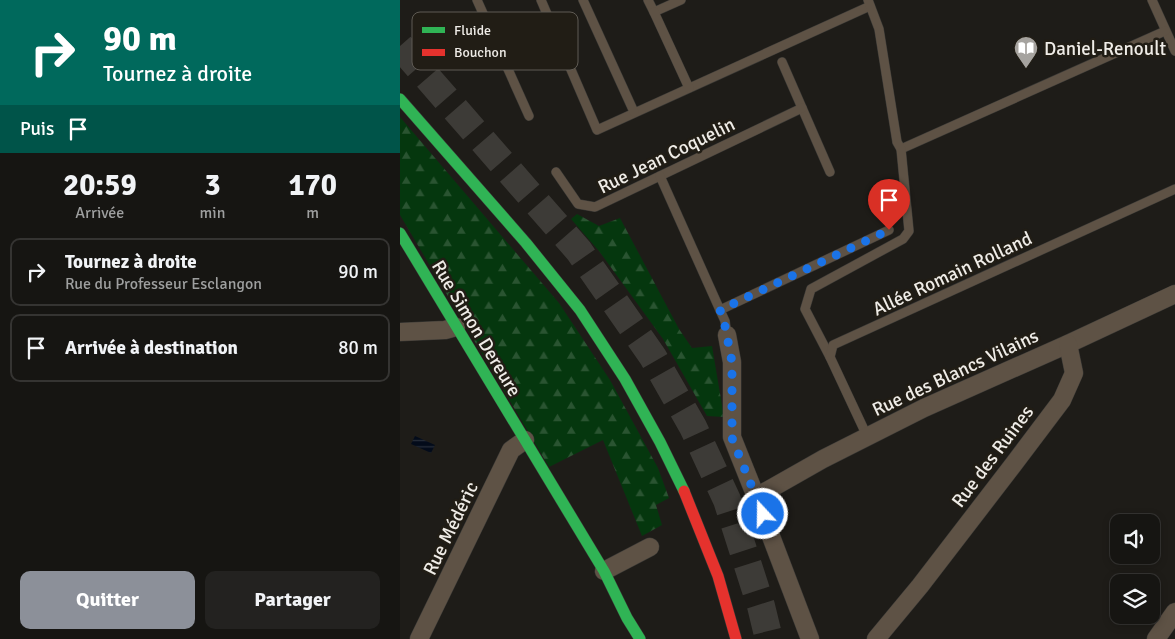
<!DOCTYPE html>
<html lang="fr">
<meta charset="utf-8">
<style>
body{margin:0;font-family:Signika,sans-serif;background:#232220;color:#f1f3f6;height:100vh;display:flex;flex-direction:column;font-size:19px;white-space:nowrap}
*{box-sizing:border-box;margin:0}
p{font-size:16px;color:#9e9f9f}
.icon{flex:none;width:28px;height:28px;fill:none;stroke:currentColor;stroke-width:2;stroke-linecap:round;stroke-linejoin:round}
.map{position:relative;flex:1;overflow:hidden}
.details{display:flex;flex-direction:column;background:#161512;width:400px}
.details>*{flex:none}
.top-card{background:#00695c;color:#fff;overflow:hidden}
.controls{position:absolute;left:710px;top:514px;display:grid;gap:10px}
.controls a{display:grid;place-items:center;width:50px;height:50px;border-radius:10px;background:#161512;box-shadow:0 2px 8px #0003,0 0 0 1px #353432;font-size:25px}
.pin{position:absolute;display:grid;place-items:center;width:42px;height:42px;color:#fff;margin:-51px -21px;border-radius:50% 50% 50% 0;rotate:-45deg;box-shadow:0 0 5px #0007}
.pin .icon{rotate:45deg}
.me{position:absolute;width:55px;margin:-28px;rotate:339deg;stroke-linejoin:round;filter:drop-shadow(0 0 4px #0008)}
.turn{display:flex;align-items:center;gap:18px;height:105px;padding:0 20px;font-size:22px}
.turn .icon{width:65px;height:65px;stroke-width:2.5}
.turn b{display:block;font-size:35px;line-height:42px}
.then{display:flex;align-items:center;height:48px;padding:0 20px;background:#0003;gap:10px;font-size:19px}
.eta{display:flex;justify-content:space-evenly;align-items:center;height:85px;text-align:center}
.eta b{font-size:30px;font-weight:800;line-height:35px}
.cta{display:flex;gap:10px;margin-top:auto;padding:10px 20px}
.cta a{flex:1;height:58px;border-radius:10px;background:#8c9099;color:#fff;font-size:20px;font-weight:800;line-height:58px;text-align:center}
.cta a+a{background:#232220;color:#f1f3f6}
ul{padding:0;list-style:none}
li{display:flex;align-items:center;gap:15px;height:68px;margin:0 10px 8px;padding:0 10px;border:2px solid #353432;border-radius:10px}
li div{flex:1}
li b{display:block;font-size:19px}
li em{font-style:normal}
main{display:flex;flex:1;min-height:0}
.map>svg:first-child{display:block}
.forest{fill:url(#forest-firs)}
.water{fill:url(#water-rules)}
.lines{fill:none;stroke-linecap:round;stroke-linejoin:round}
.highway-tunnel{stroke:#3d3b37;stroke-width:28;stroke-dasharray:28 14;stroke-linecap:butt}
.lane-casing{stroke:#3a3936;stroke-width:10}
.street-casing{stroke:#3a3936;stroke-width:19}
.fast-casing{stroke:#3a3936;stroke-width:12}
.jam-casing{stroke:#3a3936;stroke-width:12}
.lane{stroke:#5e5245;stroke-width:9}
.street{stroke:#5e5245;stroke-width:18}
.fast{stroke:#30b455;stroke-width:11}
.jam{stroke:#e5322d;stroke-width:11}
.route{stroke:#1a73e8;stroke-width:9;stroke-dasharray:0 16.2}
.labels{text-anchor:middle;stroke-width:5;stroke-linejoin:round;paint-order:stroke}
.poi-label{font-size:19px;fill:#efece7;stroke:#211d15;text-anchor:start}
.street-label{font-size:19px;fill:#efece7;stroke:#211d15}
.key{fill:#211d15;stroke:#5f5b54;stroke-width:1}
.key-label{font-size:14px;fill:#efece7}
</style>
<main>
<section class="details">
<div class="top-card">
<div class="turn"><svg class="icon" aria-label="right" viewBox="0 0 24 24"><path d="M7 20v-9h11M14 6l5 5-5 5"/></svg><div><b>90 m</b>Tournez à droite</div></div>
<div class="then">Puis<svg class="icon" aria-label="arrive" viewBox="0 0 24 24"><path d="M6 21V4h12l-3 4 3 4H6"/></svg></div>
</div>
<div class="eta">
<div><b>20:59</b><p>Arrivée</p></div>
<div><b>3</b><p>min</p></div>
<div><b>170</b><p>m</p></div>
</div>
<ul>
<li><svg class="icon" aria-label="right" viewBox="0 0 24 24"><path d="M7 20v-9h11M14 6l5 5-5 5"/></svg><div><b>Tournez à droite</b><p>Rue du Professeur Esclangon</p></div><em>90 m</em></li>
<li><svg class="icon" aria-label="arrive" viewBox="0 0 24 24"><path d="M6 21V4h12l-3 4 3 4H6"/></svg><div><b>Arrivée à destination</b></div><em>80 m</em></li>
</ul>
<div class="cta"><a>Quitter</a><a>Partager</a></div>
</section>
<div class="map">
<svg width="775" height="639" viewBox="0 0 775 639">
<defs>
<pattern id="forest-firs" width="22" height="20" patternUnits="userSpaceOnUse" patternTransform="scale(1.25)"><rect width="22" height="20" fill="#05370e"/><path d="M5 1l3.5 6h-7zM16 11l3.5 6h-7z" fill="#2a5431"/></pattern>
<pattern id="water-rules" width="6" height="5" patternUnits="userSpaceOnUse" patternTransform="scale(1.25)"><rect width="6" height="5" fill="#030b1a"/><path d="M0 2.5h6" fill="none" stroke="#282f3b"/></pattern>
</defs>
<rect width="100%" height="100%" fill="#1e1c18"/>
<g class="forest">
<polygon points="0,117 159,303 210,380 258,468 269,498 256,505 262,525 242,536 203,440 149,467 0,215"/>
<polygon points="177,214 199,226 220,218 279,329 292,348 312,346 324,417 307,416 263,339 199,251 171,219"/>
</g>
<polygon class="water" points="15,436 35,445 31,453 11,444"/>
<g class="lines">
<polyline class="highway-tunnel" points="0,46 179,251 253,357 293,427 327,500 361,606 369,639"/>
<g class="lane-casing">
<g id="lane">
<polyline points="77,0 129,116"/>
<polyline points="141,0 197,130 470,6"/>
<polyline points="183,0 234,112"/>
<polyline points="248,0 254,12 281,0"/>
<polyline points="752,0 775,51"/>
<polyline points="254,12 289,88"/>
<polyline points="382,62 430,172"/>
<polyline points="501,149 765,31"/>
<polyline points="156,172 178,204 195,207 402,108"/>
<polyline points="260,176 320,310 489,230"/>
<polyline points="320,310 325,321 327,335"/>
<polyline points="430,357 405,309 411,289 503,239 509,231 501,149 497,142 479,29 468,0"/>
<polyline points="467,436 430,357 433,345 775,189"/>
</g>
</g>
<g class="street-casing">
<g id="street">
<polyline points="0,332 45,330 56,327"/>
<polyline points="327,335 332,362 332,437 356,497 410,639"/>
<polyline points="356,497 423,459 524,408 668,344 775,294"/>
<polyline points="204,571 250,547"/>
<polyline points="19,639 111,450 125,440"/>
<polyline points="476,639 520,586 613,465 662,400 674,373 668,344"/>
<polyline points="756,639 775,612"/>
</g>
</g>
<g class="fast-casing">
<g id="fast">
<polyline points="0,99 126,243 180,310 225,379 260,442 284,491"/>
<polyline points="0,233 204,571 227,618 240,639"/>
</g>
</g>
<g class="jam-casing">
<polyline id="jam" points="284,491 318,576 336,639"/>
</g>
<use href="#lane" class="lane"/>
<use href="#street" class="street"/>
<use href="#fast" class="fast"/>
<use href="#jam" class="jam"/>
</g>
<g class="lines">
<polyline class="route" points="363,514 332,438 332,362 324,321 320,310 489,230"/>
</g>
<defs>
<g id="library-pin" transform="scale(1.25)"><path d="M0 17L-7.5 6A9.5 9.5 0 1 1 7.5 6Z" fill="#a6a39f" stroke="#211d15"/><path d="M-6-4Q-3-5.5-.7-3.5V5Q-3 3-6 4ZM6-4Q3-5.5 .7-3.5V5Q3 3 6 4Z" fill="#fff"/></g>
</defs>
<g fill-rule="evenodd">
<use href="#library-pin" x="626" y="48"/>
</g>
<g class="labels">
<g class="poi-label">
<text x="644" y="55">Daniel-Renoult</text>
</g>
<g class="street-label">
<text transform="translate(266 155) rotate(-26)" y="7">Rue Jean Coquelin</text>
<text transform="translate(552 273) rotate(-25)" y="7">Allée Romain Rolland</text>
<text transform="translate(77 328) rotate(59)" y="7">Rue Simon Dereure</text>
<text transform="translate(555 372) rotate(-25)" y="7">Rue des Blancs Vilains</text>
<text transform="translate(592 456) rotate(-53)" y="7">Rue des Ruines</text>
<text transform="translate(50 528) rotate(-64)" y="7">Rue Médéric</text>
</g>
</g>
<rect x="12" y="12" width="166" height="58" rx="8" class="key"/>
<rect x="22" y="27" width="23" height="6" fill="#30b455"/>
<rect x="22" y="49" width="23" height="7" fill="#e5322d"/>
<g class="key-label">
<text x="54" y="35">Fluide</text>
<text x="54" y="57">Bouchon</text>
</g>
</svg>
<div class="controls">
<a><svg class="icon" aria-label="sound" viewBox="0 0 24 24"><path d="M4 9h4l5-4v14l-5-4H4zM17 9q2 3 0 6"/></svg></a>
<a><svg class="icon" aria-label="layers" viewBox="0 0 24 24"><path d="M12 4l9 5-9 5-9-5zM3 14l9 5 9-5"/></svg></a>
</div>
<div class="pin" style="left:489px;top:230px;background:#d93025"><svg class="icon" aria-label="arrive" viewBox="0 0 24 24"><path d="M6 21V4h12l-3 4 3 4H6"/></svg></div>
<svg class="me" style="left:363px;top:514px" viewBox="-20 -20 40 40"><circle r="17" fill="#1a73e8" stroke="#fff" stroke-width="3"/><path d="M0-11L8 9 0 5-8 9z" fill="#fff"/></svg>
</div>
</main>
